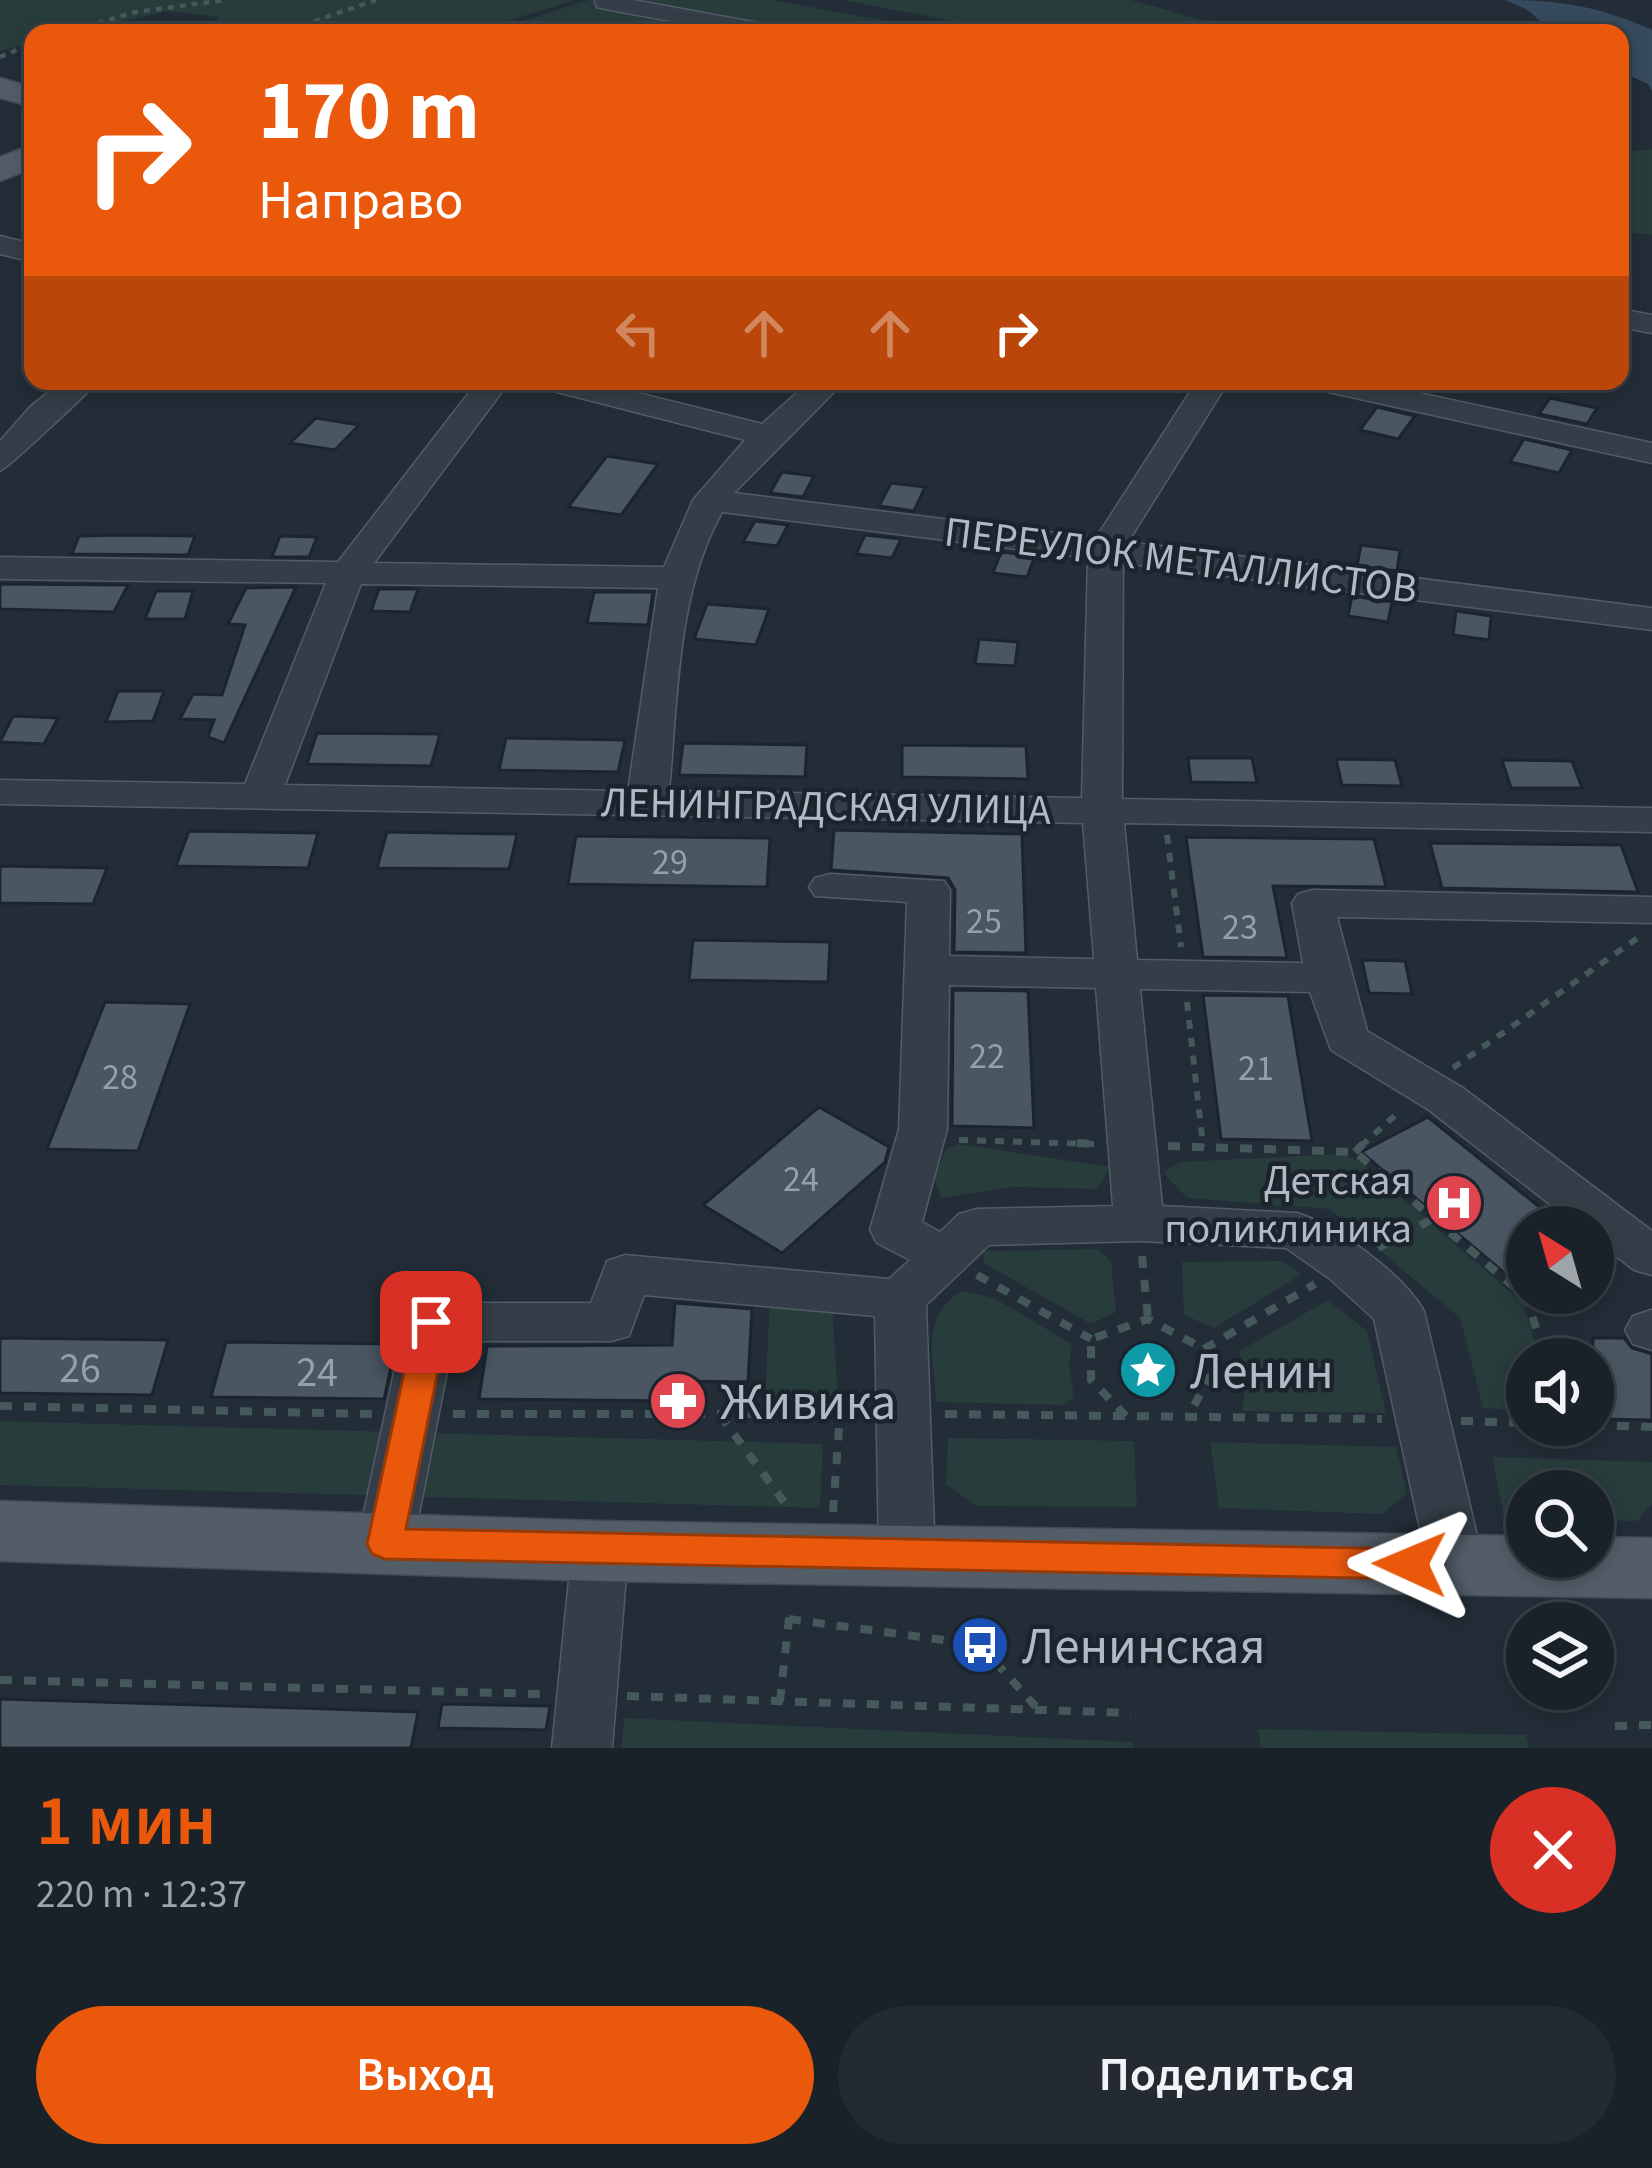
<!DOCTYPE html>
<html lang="ru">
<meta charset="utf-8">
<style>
body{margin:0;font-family:"Source Sans 3",sans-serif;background:#232a31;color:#f1f3f6;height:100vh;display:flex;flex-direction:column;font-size:45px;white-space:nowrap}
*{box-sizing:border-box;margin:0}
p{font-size:39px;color:#9fa4a8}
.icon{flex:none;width:66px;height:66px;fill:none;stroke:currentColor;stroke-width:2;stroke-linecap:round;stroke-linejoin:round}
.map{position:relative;height:1748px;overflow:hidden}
.sheet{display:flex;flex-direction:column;background:#1a2229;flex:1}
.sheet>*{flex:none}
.top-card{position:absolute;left:24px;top:24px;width:1605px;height:366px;border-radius:24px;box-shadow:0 6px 18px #0003,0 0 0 3px #383f46;background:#ea580c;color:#fff;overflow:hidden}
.needle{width:78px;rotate:323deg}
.buttons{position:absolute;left:1506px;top:1206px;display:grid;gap:24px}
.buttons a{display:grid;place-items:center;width:108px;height:108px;border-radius:50%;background:#1a2229;box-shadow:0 6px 18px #0003,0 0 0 3px #383f46;font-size:60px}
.pin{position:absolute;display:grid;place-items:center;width:102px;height:102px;color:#fff;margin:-51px;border-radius:24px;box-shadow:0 6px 18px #0006}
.me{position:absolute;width:132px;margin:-66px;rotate:271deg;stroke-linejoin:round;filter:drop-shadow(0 0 9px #0008)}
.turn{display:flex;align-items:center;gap:42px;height:252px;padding:0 36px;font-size:54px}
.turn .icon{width:156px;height:156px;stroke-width:2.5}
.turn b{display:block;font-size:84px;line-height:102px}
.lanes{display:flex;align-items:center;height:114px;padding:0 36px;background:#0003;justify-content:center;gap:60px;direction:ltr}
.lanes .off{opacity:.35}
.round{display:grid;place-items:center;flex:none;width:126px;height:126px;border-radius:63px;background:#232a31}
.summary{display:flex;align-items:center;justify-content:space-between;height:204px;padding:0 36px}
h1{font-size:72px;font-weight:600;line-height:90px;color:#ea580c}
.cta{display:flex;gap:24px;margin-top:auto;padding:24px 36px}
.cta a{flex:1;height:138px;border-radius:72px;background:#ea580c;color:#fff;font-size:48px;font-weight:600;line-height:138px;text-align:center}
.cta a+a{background:#232a31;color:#f1f3f6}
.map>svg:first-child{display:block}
.green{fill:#273c3b}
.water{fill:#364a5e}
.building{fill:#4a5763;stroke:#1c252f;stroke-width:3}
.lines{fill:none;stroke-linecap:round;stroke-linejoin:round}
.minor-casing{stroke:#535c66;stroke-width:3}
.major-casing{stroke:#414a54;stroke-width:3}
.path-far2{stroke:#45595a;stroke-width:4.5;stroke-dasharray:6 6;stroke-linecap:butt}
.path-far1{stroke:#45595a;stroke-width:6;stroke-dasharray:9 9;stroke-linecap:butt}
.path{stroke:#45595a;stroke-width:8;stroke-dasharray:12 12;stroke-linecap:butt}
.minor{fill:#353e48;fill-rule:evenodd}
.major{fill:#535d68;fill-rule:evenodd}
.route{fill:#ea580c;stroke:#983908;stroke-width:3}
.labels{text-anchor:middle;stroke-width:9;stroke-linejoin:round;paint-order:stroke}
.number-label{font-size:36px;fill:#96a0ac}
.street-label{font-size:42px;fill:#b0b9c4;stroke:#1b232d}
.poi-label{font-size:42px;fill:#b0b9c4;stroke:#1b232d;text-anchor:end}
.near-number-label{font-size:42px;fill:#96a0ac}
.near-poi-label{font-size:51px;fill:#b0b9c4;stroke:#1b232d;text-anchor:start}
</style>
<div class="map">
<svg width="1652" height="1748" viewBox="0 0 1652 1748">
<rect width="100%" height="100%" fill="#222d37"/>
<g class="green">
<polygon points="0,0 575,0 470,33 217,33 218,17 168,11 76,33 33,33 33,43 0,51"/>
<polygon points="589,0 772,0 938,30 485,33"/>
<polygon points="843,0 1131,0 1203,20 1299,27 1371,26 1369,33 1015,33"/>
<polygon points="1652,149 1652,235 1620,231 1620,153"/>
<polygon points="959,1144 1111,1167 1097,1189 1012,1187 941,1198 934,1178 947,1148"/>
<polygon points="1340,1154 1359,1161 1523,1303 1540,1359 1527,1359 1527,1411 1483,1408 1460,1318 1330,1209 1187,1198 1163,1173 1179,1162"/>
<polygon points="1098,1249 1111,1261 1116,1312 1091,1324 985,1264 982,1251"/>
<polygon points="1282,1261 1302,1274 1214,1328 1184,1315 1182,1262"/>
<path d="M962,1291L994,1298L1072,1344L1069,1366L1074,1397L1064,1405L936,1402C934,1358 919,1316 962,1291Z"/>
<polygon points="770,1298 832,1302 838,1398 765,1398"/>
<polygon points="1328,1300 1367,1331 1386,1413 1242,1411 1248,1369 1238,1352"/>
<polygon points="0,1421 823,1444 820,1508 0,1485"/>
<polygon points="948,1438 1134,1441 1137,1507 976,1506 946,1484"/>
<polygon points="1210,1442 1396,1447 1407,1493 1382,1514 1219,1508"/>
<polygon points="1492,1457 1652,1462 1652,1504 1637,1521 1593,1520 1593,1491 1527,1491 1527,1518 1504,1517"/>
<polygon points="625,1718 1133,1742 1134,1748 621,1748"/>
<polygon points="1258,1729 1526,1735 1529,1748 1261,1748"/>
</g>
<path class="water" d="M1505,0C1559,0 1602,7 1652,30V91L1648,84L1620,71V33H1555L1526,9Z"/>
<g class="building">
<polygon points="1550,398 1597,408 1587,424 1539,414"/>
<polygon points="1377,407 1415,416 1398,439 1360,430"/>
<polygon points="316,418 359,425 335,450 290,443"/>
<polygon points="1524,439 1572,450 1559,473 1510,462"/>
<polygon points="607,456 658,464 621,515 568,507"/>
<polygon points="782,472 814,476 803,497 770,493"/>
<polygon points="891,483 925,487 914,511 879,506"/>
<polygon points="755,521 788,525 777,546 743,542"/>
<polygon points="865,535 901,539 892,558 856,554"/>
<polygon points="79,536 126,535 195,536 188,555 72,554"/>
<polygon points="280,536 317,537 309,557 272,557"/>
<polygon points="1361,545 1400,550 1397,571 1357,566"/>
<polygon points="1001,552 1035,556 1027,577 993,573"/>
<polygon points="0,584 128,585 114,612 0,609"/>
<polygon points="296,587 224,743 208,737 214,720 180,719 193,694 222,695 245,625 228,624 246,588"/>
<polygon points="379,589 418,589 410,612 371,611"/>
<polygon points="156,591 193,591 185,619 145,619"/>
<polygon points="594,592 653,592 648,625 587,623"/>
<polygon points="1352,596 1392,602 1388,622 1348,616"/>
<polygon points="707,604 769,609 756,645 694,639"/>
<polygon points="1456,611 1491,616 1489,640 1453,635"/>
<polygon points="979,639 1018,642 1015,666 975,664"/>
<polygon points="118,691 164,691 153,721 106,722"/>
<polygon points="13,716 58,718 44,744 0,742"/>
<polygon points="317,733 440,734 431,766 307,764"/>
<polygon points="506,738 625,740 618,772 499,770"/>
<polygon points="683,743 807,745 805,777 679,775"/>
<polygon points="902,745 1026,746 1028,779 902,777"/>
<polygon points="1188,758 1252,758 1257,783 1191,782"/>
<polygon points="1336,759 1395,760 1402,786 1342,785"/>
<polygon points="1502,760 1572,761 1582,788 1511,788"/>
<polygon points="834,830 1022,834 1026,953 954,952 955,890 948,878 831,870"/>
<polygon points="189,831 318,833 308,868 176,866"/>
<polygon points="387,832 517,834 509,869 377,868"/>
<polygon points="576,836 770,838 767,887 568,884"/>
<polygon points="1186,837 1374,839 1386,887 1273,886 1287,958 1203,957"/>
<polygon points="1430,843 1621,845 1638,892 1442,888"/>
<polygon points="0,866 107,868 93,904 0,903"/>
<polygon points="693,940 830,942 828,982 689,980"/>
<polygon points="1362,960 1405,961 1412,994 1369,993"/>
<polygon points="953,990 1028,991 1034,1128 952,1126"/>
<polygon points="1203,995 1288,996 1312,1141 1221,1139"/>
<polygon points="105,1002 190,1004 138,1151 47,1149"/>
<polygon points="819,1107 889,1147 885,1162 782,1253 703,1205"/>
<polygon points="1428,1117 1564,1227 1527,1227 1527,1292 1361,1152"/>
<polygon points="675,1303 752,1309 748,1382 680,1381 678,1401 479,1399 487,1346 672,1345"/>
<polygon points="0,1338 168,1340 152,1395 0,1393"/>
<polygon points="1593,1338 1624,1338 1632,1348 1652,1354 1652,1420 1593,1419"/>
<polygon points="226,1342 396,1344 384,1399 211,1397"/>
<polygon points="0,1699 299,1708 418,1712 411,1748 0,1748"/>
<polygon points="442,1704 550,1706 546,1730 438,1728"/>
</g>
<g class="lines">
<g class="minor-casing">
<g id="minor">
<polygon points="595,0 633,0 775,26 787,33 736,33 605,9 597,7"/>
<polygon points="954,22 962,24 963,33 936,33"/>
<polygon points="0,236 33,244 33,262 0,254"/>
<polygon points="1620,309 1652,315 1652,333 1620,327"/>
<path d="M62,381H98C90,391 7,469 0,471V441L30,407Z"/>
<path d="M478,381H510L374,563L664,567L693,500L745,440L541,388L536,381H590L762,424L810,381H845L734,493L1096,538L1197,381H1229L1128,542L1652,608V630L1123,563L1122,799L1652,808V832L1124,823L1137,960L1303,963L1292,903L1298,894L1313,890L1652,897V923L1337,917L1367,1031L1463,1088L1652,1231V1275L1634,1270L1593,1238V1227H1579L1429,1110L1331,1050L1310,992L1140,989L1162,1206L1297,1213C1336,1225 1404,1275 1424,1311L1484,1565L1476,1582L1456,1589L1436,1582L1428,1565L1374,1319L1329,1278L1286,1248L1139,1241L989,1245L926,1305L935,1557L927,1574L907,1580L887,1574L879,1557L875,1316L644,1295L629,1336L611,1341H453L413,1544L405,1560L385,1567L365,1560L357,1544L405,1322L413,1308L431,1303H591L607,1261L625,1255L889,1279L910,1260L877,1243L870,1230L899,1129L907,902L815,896L809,887L815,878L830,874L944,881L950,890L949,956L1094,959L1083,823L0,804V780L245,784L326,583L0,579V557L338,562ZM722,512L1088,558L1082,798L669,791C678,699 676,595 722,512ZM361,584L658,588L628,791L285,785ZM949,985L1096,988L1113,1206L977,1209L959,1214L940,1232L922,1222L947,1129Z"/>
<polygon points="1303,381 1363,381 1652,443 1652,463 1319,390"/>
<polygon points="1651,1310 1652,1310 1652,1350 1633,1344 1625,1330 1633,1316"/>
<polygon points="600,1528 620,1535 628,1551 612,1748 552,1748 572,1551 580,1535"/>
</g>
</g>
<g class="major-casing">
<g id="major">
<polygon points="0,78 33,87 33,107 0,98"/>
<polygon points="33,144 33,168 0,181 0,157"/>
<polygon points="0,1501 600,1521 1527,1536 1527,1557 1593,1557 1593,1537 1652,1538 1652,1598 600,1581 0,1561"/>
</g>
</g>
<g class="path-far2">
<polyline points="63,33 136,12 226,0"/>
<polyline points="280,33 376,0"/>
<polyline points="0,57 33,43"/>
</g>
<g class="path-far1">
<polyline points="1167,835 1181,947"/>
<polyline points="1187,1002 1203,1146"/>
<polyline points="1453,1068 1639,937"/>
<polyline points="959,1140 1095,1144"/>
<polyline points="1168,1146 1182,1146"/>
<polyline points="1361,1146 1401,1110"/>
</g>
<g class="path">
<polyline points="1077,1143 1095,1144"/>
<polyline points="1168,1146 1355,1152 1526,1297 1546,1359"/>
<polyline points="1355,1152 1364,1143"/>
<polyline points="1378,1248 1438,1216"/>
<polyline points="1142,1256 1148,1319"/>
<polyline points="977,1275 1091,1339"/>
<polyline points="1204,1349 1315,1284"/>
<polyline points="0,1406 374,1414"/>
<polyline points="453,1414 866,1414"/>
<polyline points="945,1414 1382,1419"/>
<polyline points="720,1415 790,1510"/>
<polyline points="1126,1416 1091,1380 1091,1339 1148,1319 1204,1349 1210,1376 1188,1417"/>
<polyline points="1461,1421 1527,1423"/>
<polyline points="1593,1425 1652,1427"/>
<polyline points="833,1512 840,1414"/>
<polyline points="789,1619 980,1645 1037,1708"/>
<polyline points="0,1680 542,1694"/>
<polyline points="627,1696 1131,1713"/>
<polyline points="780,1701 790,1609"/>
<polyline points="1615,1726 1652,1725"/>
</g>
<use href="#minor" class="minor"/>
<use href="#major" class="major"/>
</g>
<polygon class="route" points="431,1309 443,1313 448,1322 406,1529 1410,1549 1423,1553 1429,1564 1423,1575 1410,1579 385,1559 372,1554 367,1544 415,1322 420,1313"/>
<defs>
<g id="hospital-disc" transform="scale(3)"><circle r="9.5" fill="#e0444e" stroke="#1b232d"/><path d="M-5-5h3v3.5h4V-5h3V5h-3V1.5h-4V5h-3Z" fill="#fff"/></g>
<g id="sight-disc" transform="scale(3)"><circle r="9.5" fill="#0f9aa8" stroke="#1b232d"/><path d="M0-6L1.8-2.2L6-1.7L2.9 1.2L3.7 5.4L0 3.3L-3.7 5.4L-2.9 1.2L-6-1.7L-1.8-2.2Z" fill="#fff"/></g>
<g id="pharmacy-disc" transform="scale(3)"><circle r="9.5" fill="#e0444e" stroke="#1b232d"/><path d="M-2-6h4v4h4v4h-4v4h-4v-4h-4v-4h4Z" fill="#fff"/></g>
<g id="bus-disc" transform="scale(3)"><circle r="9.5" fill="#1a4fb4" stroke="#1b232d"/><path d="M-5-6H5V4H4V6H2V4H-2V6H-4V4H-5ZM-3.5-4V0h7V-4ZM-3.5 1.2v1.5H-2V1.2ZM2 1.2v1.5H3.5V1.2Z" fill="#fff"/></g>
</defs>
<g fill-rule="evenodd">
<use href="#hospital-disc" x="1454" y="1203"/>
<use href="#sight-disc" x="1148" y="1370"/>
<use href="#pharmacy-disc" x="678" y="1401"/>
<use href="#bus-disc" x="980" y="1645"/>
</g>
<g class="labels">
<g class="number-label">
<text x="670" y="874">29</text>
<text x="984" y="933">25</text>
<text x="1240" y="939">23</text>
<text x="987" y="1068">22</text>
<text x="1256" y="1080">21</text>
<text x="120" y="1089">28</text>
<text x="801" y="1191">24</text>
</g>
<g class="street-label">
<text transform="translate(1181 559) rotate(7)" y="15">ПЕРЕУЛОК МЕТАЛЛИСТОВ</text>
<text transform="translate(826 805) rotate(1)" y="15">ЛЕНИНГРАДСКАЯ УЛИЦА</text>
</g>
<g class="poi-label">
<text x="1412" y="1194">Детская<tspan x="1412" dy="48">поликлиника</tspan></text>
</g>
<g class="near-number-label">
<text x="80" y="1382">26</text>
<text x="317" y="1386">24</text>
</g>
<g class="near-poi-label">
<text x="1190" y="1388">Ленин</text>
<text x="720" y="1419">Живика</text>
<text x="1022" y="1663">Ленинская</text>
</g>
</g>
</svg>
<div class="buttons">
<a><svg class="needle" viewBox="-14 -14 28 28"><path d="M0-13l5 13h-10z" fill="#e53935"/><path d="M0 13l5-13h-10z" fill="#9fa4a8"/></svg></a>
<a><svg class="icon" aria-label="sound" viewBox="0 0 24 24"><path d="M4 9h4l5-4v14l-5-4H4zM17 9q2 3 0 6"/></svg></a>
<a><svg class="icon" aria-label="search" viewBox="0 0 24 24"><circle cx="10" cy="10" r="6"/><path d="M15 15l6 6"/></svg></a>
<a><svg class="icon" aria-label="layers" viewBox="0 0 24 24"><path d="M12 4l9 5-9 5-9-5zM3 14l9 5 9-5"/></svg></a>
</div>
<div class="pin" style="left:431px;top:1322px;background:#d93025"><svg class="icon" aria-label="arrive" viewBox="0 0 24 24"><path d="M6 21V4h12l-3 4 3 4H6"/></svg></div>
<svg class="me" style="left:1410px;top:1564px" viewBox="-20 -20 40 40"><path d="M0-17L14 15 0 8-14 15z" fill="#ea580c" stroke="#fff" stroke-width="4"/></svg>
<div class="top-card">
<div class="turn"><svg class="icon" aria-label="right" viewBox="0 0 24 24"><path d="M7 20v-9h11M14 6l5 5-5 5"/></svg><div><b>170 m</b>Направо</div></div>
<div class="lanes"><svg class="icon off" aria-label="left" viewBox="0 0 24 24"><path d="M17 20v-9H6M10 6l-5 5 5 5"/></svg><svg class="icon off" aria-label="ahead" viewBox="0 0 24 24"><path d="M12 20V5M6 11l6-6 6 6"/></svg><svg class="icon off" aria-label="ahead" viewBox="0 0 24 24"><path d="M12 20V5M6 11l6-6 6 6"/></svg><svg class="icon" aria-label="right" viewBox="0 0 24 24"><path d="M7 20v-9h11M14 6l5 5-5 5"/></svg></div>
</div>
</div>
<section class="sheet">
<div class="summary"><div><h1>1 мин</h1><p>220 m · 12:37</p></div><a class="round" style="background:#d93025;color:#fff"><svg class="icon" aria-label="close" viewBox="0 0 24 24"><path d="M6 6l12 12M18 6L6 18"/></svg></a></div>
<div class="cta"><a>Выход</a><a>Поделиться</a></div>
</section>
